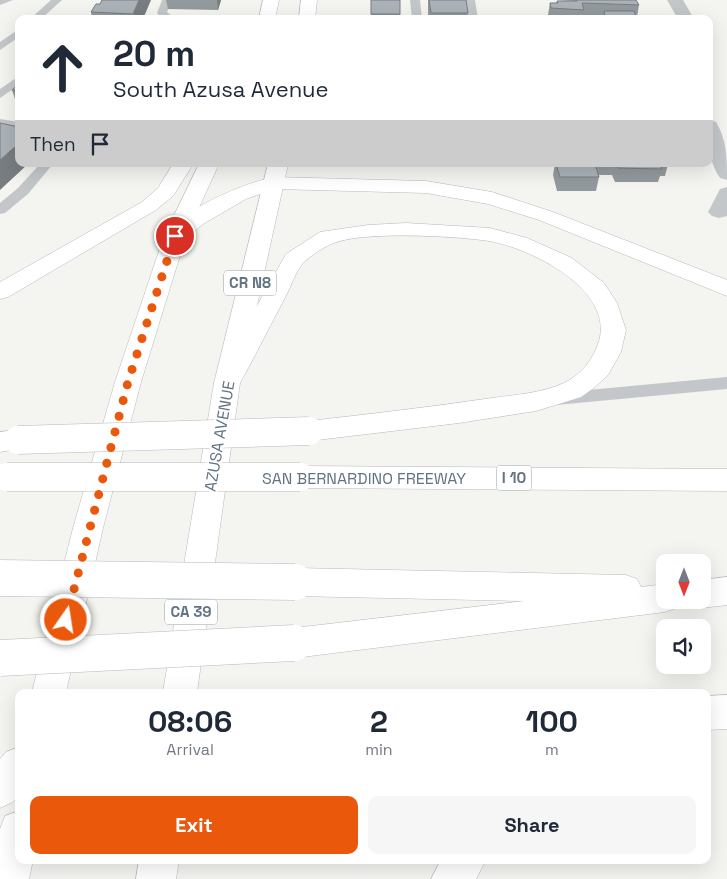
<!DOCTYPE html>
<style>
body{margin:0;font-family:"Space Grotesk",sans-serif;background:#f6f6f7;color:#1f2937;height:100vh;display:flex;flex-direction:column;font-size:19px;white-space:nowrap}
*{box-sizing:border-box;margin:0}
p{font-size:16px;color:#747a83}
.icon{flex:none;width:28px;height:28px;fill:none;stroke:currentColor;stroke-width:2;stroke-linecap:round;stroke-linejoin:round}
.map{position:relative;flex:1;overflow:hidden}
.drawer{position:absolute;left:15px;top:689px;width:696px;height:175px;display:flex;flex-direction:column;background:#fff;border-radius:10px;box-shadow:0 5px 20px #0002}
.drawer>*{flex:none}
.banner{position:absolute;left:15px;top:15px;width:698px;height:152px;border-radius:10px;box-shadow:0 5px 20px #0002;background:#fff;color:#1f2937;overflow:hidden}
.needle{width:32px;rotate:180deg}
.controls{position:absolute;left:656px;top:554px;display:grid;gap:10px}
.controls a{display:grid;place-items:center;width:55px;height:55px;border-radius:10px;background:#fff;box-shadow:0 5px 20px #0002;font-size:25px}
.pin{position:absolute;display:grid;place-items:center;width:42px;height:42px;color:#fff;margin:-21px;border:2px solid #fff;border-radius:50%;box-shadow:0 1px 5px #0007}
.me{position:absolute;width:55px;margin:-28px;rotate:13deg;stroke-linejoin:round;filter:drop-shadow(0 0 4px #0008)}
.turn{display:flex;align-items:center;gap:18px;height:105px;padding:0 15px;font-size:22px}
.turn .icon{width:65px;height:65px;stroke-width:2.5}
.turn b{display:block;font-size:35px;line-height:42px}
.then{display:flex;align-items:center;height:48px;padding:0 15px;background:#0003;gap:10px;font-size:19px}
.eta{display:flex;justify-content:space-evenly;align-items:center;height:85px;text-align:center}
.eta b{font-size:30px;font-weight:700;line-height:35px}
.button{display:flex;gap:10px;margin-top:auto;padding:10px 15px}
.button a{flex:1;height:58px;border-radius:10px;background:#ea580c;color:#fff;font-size:20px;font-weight:700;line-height:58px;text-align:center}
.button a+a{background:#f6f6f7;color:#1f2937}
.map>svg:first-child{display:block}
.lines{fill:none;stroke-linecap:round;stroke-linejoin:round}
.primary-casing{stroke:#b6babe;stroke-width:1}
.motorway-casing{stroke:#b6b9bc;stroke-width:1}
.service{fill:#c4c7ca;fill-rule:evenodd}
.minor{fill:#c4c7ca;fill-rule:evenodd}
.primary{fill:#fff;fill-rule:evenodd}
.motorway{fill:#fff;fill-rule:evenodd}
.motorway-bridge-far1-casing{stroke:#b6b9bc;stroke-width:29;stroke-linecap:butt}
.motorway-bridge-casing{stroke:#b6b9bc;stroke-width:37;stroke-linecap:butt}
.motorway-bridge-far1{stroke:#fff;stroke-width:28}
.motorway-bridge{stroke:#fff;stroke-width:36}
.wall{fill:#939a9e}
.shaded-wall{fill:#787d81}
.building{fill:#abb3b8;stroke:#787d81}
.route{stroke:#ea580c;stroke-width:9;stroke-dasharray:0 16.2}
.labels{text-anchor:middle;stroke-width:5;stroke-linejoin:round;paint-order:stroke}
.shield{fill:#fff;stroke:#919ea8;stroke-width:1}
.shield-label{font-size:15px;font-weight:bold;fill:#627483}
.street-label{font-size:16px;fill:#627483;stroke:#fff}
</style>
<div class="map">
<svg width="727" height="879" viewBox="0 0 727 879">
<rect width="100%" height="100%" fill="#f4f5f0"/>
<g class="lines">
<g class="primary-casing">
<g id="primary">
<polygon points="263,0 279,0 275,19 259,19"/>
<polygon points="301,0 317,0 315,19 299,19"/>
<polygon points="199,164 219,164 186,236 141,382 103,528 66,692 32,692 73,528 115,382 164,236"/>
<polygon points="268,164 288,164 240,383 197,692 163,692 214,383"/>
<polygon points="19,811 19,860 33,860 29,879 0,879 0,829 5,816"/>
<polygon points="139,860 179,860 176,879 136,879"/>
</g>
</g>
<g class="motorway-casing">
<g id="motorway">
<polygon points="173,164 193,164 173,196 156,210 8,297 0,299 0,282 142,202 158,188"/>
<path d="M273,177L426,181L492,192L553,212L727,280V296L539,220L488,204L426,193L275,189L246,199L203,224L183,241L175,243L167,241L164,236C184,208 240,185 273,177Z"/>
<path d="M406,223L490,228L527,238L572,258L604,283L617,303L626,330L621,352L608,375L595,387L581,397L536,411L459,423L309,441L299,438L295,431L299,424L309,421C370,414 431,407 492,398C515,395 542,393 564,383C582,374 593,360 599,341C614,289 530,248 489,241C456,236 363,231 334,243C325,246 310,256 303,263C296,271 291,286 286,296C269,327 254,359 236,390L227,392L218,390L214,383L286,254L320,232L368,225Z"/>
<polygon points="18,430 28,433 32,440 28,447 0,452 0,432"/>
<polygon points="300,466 727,469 727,491 300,488 290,485 286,477 290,469"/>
<polygon points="295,568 626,575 637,579 641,587 665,584 665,600 680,600 676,608 665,612 294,658 282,654 277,643 282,632 294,628 524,601 295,596 284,592 279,582 284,572"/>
<polygon points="727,577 727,605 702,608 691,604 689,600 702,600 702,580"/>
<polygon points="727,695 727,729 708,730 708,696"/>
<polygon points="19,747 19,795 13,802 0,808 0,759 6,752"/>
<polygon points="441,860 486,860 476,879 431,879"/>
</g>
</g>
<g class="service">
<polygon points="0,0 13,0 0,5"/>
<polygon points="51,0 62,0 41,19 30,19"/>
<polygon points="162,0 172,0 167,12 175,19 163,19 157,13"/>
<polygon points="410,0 420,0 422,19 412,19"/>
<polygon points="465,0 475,0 478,19 468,19"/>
<polygon points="19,29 19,37 0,50 0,42"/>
<polygon points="19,76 19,85 0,98 0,89"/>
<polygon points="0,119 19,122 19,130 0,127"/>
<polygon points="40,164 53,164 28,194 5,213 0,214 0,203 18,188"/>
<polygon points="727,377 727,389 556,405 550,403 548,399 550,395 556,393"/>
</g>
<g class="minor">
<polygon points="667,0 683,0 694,19 678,19"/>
<path d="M709,120L716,122C727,140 727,159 727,180L720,178C708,161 708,140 709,120Z"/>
<polygon points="727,187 727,216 719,218 712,216 708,212 720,189"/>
</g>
<use href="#primary" class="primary"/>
<use href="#motorway" class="motorway"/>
<g class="motorway-bridge-far1-casing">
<g id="motorway-bridge-far1">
<polyline points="18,440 309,431"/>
<polyline points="7,477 300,477"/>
</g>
</g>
<g class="motorway-bridge-casing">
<g id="motorway-bridge">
<polyline points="0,578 295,582"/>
<polyline points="0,658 294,643"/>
</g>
</g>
<use href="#motorway-bridge-far1" class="motorway-bridge-far1"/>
<use href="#motorway-bridge" class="motorway-bridge"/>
</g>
<g class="wall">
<polygon points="102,0 143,19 92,19 91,12 100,4"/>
<polygon points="166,0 221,0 218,10 168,9"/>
<polygon points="371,0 400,14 400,19 371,19"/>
<polygon points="428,0 466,0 468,13 467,19 428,19"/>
<polygon points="572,0 636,0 639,5 637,17 637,19 602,19 603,16 583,15 583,19 549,19 548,15 550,3 556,3 557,1"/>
<polygon points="19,84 19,111 12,90"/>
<polygon points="555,164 668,164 665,176 660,176 658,182 615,182 612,175 599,175 599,177 596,191 557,191 553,175"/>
</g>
<g class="shaded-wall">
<polygon points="139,0 151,0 143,19 134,19 133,14"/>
<polygon points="217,0 221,0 218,10"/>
<polygon points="19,143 19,164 28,164 0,190 0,160"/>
</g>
<g class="building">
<polygon points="102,0 139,0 133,14 91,12 96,4 100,4"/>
<rect x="371" y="0" width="29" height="14"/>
<polygon points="429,0 466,0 468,13 431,13"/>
<polygon points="576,0 636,0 639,5 582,3 584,10 551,8 550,3 558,3 557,1 577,1"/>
<polygon points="604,11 634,11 637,19 606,19"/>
<polygon points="19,84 19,91 12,90"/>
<polygon points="0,123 19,127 19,143 0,160"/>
<polygon points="556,164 595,164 599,177 560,177"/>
<polygon points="617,164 660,164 662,169 618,168"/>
</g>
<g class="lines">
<polyline class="route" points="66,620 128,382 175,236"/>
</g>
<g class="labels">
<g class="shield">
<rect x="224" y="270.5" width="52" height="25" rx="4"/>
<rect x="496.5" y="465.5" width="35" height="25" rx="4"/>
<rect x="165" y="599.5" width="52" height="25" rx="4"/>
</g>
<g class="shield-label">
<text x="250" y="288">CR N8</text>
<text x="514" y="483">I 10</text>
<text x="191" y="617">CA 39</text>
</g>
<g class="street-label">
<text transform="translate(219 436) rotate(-80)" y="6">AZUSA AVENUE</text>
<text x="364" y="484">SAN BERNARDINO FREEWAY</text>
</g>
</g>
</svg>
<div class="controls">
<a><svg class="needle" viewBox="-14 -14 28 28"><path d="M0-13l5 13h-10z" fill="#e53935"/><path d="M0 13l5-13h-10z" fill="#747a83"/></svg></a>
<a><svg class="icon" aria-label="sound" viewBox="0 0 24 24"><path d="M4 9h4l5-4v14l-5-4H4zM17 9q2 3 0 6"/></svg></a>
</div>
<div class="pin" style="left:175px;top:236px;background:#d93025"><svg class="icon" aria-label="arrive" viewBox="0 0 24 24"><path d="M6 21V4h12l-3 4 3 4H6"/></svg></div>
<svg class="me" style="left:66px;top:620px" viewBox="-20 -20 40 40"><circle r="17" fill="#ea580c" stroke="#fff" stroke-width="3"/><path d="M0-11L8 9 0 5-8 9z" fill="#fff"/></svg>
<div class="banner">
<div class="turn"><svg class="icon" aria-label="ahead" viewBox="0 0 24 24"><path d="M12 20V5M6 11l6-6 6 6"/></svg><div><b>20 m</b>South Azusa Avenue</div></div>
<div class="then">Then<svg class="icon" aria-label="arrive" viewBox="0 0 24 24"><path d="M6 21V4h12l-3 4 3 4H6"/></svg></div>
</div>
<section class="drawer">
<div class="eta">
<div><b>08:06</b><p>Arrival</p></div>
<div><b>2</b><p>min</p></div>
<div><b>100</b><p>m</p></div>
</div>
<div class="button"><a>Exit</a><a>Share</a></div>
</section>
</div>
